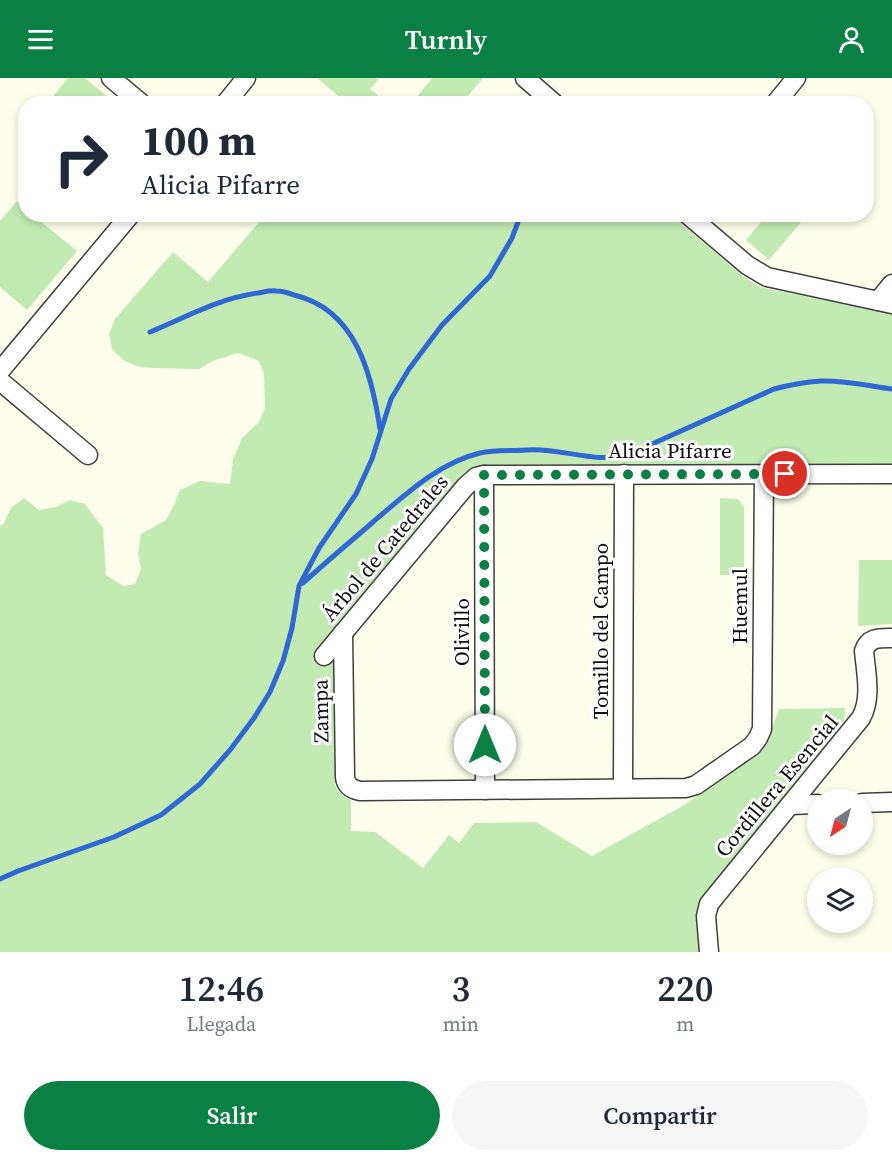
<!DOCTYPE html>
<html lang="es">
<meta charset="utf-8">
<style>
body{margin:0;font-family:"Source Serif 4",serif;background:#f6f6f7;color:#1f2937;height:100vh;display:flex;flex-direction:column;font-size:22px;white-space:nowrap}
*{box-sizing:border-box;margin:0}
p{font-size:20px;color:#747a83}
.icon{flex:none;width:33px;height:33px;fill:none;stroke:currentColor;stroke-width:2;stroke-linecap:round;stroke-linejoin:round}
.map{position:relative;height:874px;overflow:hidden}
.drawer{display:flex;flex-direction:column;background:#fff;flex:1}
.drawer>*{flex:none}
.top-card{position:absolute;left:18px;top:18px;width:856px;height:126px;border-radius:24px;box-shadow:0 3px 9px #0003;background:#fff;color:#1f2937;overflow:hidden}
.needle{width:39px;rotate:216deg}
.controls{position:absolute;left:807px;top:711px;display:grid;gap:12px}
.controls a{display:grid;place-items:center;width:66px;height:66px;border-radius:50%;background:#fff;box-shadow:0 3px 9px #0003;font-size:30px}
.pin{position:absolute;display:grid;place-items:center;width:51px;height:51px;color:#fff;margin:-26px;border:3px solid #fff;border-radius:50%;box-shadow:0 2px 6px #0007}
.me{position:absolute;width:66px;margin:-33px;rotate:0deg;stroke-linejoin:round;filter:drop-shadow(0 0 4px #0008)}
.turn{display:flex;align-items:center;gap:21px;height:126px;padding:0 24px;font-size:27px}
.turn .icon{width:78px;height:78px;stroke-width:2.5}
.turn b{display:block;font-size:42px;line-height:51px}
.eta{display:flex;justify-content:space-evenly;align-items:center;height:102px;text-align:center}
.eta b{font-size:36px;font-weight:600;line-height:42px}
.cta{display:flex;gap:12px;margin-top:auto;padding:12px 24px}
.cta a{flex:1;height:69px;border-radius:36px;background:#0b8043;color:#fff;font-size:24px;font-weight:600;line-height:69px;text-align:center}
.cta a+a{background:#f6f6f7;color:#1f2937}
header{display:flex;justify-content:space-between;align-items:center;height:78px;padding:0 24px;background:#0b8043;color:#fff;font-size:27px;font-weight:600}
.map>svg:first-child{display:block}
.grass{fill:#c1ebb2}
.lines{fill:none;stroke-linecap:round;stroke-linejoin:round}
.stream{stroke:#2f67d4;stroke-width:5}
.street-casing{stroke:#3f3f3f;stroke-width:21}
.street{stroke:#fff;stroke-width:18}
.route{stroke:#0b8043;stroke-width:10;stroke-dasharray:0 18}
.labels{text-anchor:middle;stroke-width:6;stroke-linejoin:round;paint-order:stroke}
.street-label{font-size:21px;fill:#0c0c0c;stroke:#fff}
</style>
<header><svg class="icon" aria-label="menu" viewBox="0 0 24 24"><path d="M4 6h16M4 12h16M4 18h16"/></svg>Turnly<svg class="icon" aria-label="person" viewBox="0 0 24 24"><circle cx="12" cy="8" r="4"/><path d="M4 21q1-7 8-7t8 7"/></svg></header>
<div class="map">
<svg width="892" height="874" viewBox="0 0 892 874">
<rect width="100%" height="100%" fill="#feffea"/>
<g class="grass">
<polygon points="68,0 85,0 115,25 56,25 51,21"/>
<polygon points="317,0 376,0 378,2 370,11 387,25 347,25"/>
<polygon points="432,0 483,0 462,25 412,25"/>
<polygon points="17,123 25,130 26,136 33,137 77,173 27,232 0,209 0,143"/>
<path d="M265,137H671L743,198L760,209L892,236V387L474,388L465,394L315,573L330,586L334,580L335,707C338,715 343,719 351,722V753L375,754L423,790L449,757L459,765L474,745L536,744L592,778L686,726L761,671L768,662L779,631L845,630L844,645L700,824L698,834L700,874H0V448L4,445L11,430L24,420L39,432L56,429L70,422L85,426L103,450L106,497L123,508L135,506L141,491L138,475L141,456L166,442L174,427L180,412L200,403L230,406L233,382L242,360L258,345L265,331L264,296L259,283L238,275L213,283L199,291L151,290L136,288L123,282L112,271L109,256L115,241L173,174L208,204Z"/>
<polygon points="767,137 807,137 769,182 746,162"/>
<polygon points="720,420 738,421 744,429 744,497 720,497"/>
<polygon points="859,482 892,482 892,546 858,548"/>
</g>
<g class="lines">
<g class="stream">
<path d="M150,254C186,239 220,220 258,215C264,214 271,212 276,213C282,213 289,215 294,217C356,231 372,297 380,351"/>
<path d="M303,505C326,484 350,464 373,444C405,417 438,385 480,375C494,372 511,373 526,372C561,369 596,387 630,376L774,311C789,307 805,304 821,303C844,302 869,308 892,311"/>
<polyline points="0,801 18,793 114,759 161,737 200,706 230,672 254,640 270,614 283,583 292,550 299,508 319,470 356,416 372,381 391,321 409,291 442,247 490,198 512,160 521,136"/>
</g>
<g class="street-casing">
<g id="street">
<polyline points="111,0 142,26"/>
<polyline points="525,0 555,26"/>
<polyline points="225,26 246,0"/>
<polyline points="775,26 796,0"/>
<polyline points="687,136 747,187 767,199 892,226"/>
<polyline points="878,223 892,206"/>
<polyline points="0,293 131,136"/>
<polyline points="0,303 88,377"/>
<polyline points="484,397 485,712"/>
<path d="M343,555L345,699C346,708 351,711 360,713L686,710L696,707L752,668L758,660L762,651L764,396"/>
<polyline points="324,578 465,409 476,399 484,397 892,396"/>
<polyline points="623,710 624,396"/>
<polyline points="862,725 892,724"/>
<polyline points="790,727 818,726"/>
<path d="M709,874L706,838L709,826L861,640C872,620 866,595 864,573C868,559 880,560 892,560"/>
</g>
</g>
<use href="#street" class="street"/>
</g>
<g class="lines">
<polyline class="route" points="485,667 484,397 785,396"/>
</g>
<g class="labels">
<g class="street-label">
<text x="670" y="380">Alicia Pifarre</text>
<text transform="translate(385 470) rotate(-50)" y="7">Árbol de Catedrales</text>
<text transform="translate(740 528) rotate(-90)" y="7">Huemul</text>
<text transform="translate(601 553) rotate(-90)" y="7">Tomillo del Campo</text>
<text transform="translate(462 554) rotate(-90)" y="7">Olivillo</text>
<text transform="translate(321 633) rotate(-91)" y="7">Zampa</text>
<text transform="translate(777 708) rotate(-50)" y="7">Cordillera Esencial</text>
</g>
</g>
</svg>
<div class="controls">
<a><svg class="needle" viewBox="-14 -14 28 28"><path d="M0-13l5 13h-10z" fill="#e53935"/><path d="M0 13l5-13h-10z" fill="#747a83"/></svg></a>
<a><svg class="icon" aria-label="layers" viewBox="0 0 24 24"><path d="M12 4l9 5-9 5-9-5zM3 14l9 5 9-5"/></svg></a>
</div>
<div class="pin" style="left:785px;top:396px;background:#d93025"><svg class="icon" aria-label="arrive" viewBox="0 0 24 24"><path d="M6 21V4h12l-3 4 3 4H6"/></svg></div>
<svg class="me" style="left:485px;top:667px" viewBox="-20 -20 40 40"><circle r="19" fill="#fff"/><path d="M0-13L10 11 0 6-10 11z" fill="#0b8043"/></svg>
<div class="top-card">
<div class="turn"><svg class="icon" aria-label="right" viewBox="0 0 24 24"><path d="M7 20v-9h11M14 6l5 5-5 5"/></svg><div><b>100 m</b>Alicia Pifarre</div></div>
</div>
</div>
<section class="drawer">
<div class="eta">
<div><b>12:46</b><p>Llegada</p></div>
<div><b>3</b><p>min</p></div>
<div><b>220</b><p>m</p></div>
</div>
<div class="cta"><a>Salir</a><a>Compartir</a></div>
</section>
